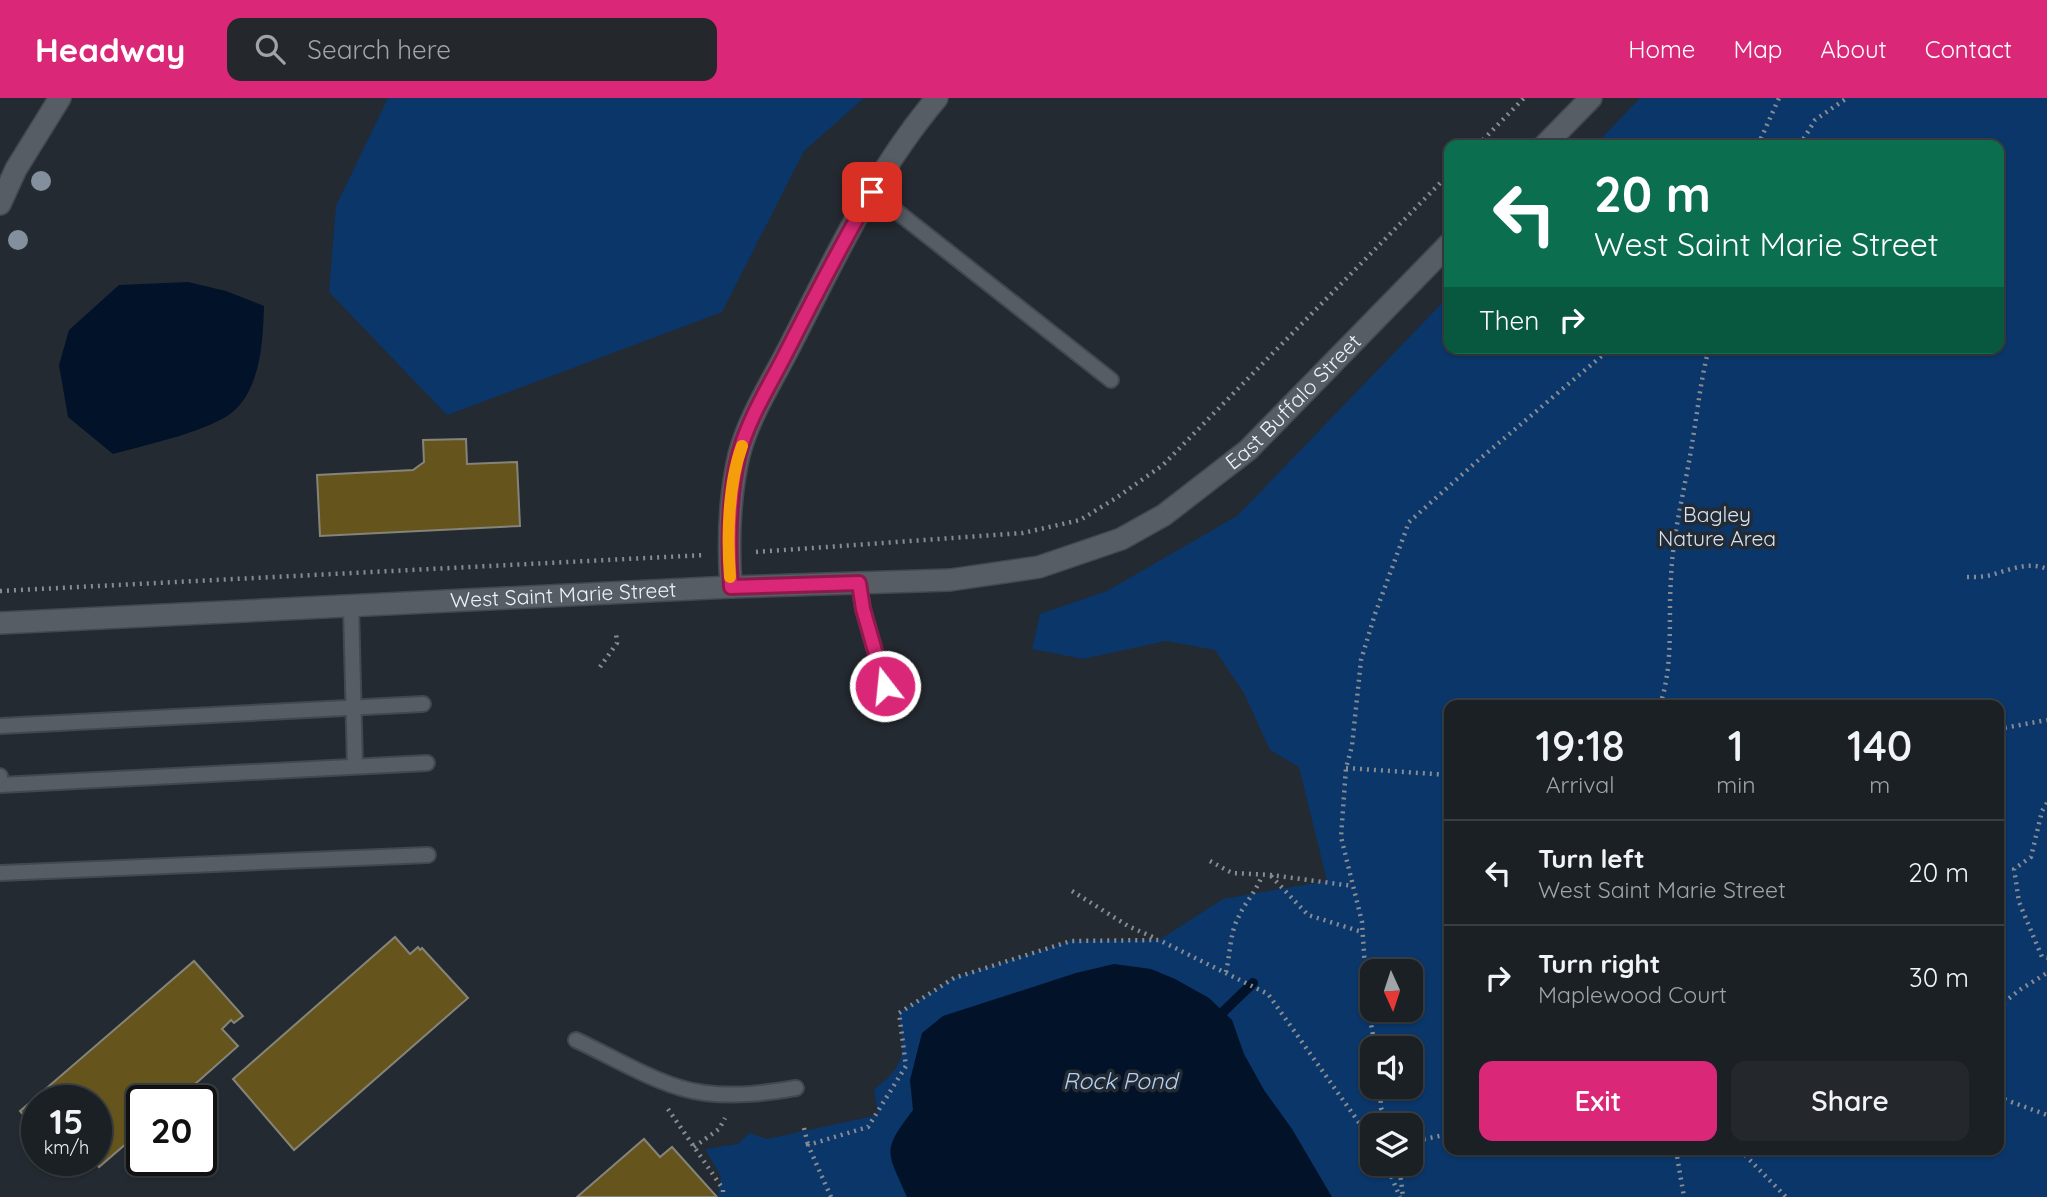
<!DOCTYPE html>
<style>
body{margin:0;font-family:Quicksand,sans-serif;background:#24282d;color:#f1f3f6;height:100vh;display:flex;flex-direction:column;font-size:26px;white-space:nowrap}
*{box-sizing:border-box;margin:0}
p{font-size:23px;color:#a0a3a7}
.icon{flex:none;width:38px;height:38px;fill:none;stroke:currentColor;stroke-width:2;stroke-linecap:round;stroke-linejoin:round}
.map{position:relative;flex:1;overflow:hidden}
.panel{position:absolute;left:1444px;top:602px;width:560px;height:455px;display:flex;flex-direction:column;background:#1b2025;border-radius:14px;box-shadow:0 2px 5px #0004,0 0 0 2px #393e42}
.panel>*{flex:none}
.hud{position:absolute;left:1444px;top:42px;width:560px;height:214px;border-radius:14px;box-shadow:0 2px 5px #0004,0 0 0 2px #393e42;background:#0b6e4f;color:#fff;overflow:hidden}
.needle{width:46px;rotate:177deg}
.buttons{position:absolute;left:1360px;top:861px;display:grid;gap:14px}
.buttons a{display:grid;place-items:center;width:63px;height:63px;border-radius:14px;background:#1b2025;box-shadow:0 2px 5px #0004,0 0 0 2px #393e42;font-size:35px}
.speed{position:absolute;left:21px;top:987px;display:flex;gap:14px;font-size:35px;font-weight:700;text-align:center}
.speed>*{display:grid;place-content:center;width:91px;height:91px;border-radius:50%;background:#1b2025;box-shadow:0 2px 5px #0004,0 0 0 2px #393e42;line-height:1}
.speed small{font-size:18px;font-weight:400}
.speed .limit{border:4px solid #111;border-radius:10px;background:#fff;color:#111}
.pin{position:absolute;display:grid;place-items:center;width:60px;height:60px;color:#fff;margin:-30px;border-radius:14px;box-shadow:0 4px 10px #0006}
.me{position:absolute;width:77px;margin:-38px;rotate:344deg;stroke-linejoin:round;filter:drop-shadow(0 0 5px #0008)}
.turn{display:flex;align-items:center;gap:24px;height:147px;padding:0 35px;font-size:32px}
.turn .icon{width:91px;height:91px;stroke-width:2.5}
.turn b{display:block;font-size:49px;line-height:60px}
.then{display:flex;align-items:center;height:66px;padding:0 35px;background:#0003;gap:14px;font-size:26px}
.eta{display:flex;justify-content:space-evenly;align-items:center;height:119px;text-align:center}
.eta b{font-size:42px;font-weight:600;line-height:49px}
.action{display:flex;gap:14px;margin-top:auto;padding:14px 35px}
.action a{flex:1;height:80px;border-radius:14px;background:#db2777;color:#fff;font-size:28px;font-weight:600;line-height:80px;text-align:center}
.action a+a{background:#24282d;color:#f1f3f6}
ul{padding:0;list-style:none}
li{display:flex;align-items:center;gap:21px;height:105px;padding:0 35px;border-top:2px solid #393e42}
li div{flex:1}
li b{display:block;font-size:26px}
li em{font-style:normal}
header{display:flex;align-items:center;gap:42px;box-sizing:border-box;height:98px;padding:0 35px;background:#db2777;color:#fff}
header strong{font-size:33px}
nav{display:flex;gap:38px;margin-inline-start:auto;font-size:24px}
.search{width:490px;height:63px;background:#24282d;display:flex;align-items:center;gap:18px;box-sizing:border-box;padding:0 24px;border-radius:14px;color:#a0a3a7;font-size:26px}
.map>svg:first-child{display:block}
.green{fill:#0a3669;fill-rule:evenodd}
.water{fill:#021229}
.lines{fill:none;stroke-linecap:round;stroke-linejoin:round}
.stream{stroke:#021229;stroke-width:10}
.building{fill:#65551d;stroke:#868479;stroke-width:2}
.service-casing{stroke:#43484e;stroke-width:18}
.minor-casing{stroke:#43484e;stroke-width:24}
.tertiary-casing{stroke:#43484e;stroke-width:24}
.path{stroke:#888c92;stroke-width:4.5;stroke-dasharray:2 5;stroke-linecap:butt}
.service{stroke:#565d65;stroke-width:14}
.minor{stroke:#565d65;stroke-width:21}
.tertiary{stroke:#565d65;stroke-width:21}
.tree{fill:#848f9d}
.route-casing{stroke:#8e194d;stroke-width:18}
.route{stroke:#db2777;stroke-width:12}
.slow{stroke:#f59e0b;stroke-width:12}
.labels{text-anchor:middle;stroke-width:7;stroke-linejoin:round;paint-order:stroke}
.street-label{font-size:21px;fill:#eef1f6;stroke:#242a31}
.park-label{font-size:21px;fill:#d3e2f6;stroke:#242a31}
.water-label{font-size:23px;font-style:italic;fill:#b2d0f7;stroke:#242a31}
</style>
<header>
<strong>Headway</strong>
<div class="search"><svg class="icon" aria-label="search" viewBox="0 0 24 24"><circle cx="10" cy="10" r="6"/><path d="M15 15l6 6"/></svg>Search here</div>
<nav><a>Home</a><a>Map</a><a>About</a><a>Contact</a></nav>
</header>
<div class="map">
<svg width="2047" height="1099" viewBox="0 0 2047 1099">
<rect width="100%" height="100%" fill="#242a31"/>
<g class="green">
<polygon points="388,0 864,0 804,53 722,214 447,317 329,194 336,108"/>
<path d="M1640,0H2047V1099H718L721,1078L705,1051L738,1046L749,1035L767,1041L878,1017L874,991C908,967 904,954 899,915L954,880L1071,843L1159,842L1223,801L1327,783L1299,669L1270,652L1244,595L1215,552L1166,543L1083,561L1032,551L1040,516L1107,493L1237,418L1449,198V250H1998V47H1595ZM1449,607H1998V1052H1449ZM1372,873H1410V912H1372ZM1372,950H1410V989H1372ZM1372,1027H1410V1066H1372Z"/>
</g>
<g class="water">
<path d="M188,184L226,193L264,208C263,242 261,286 236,311C214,333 144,347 113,356L68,319L59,267L69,232L119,187Z"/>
<path d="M1114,866L1151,871L1175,881L1209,900L1232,922L1244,956L1264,992L1292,1031L1332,1099H907C887,1053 881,1054 913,1012L910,982L922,935L943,918L1076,875Z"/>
</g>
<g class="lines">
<polyline class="stream" points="1224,913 1253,885"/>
</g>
<g class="building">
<polygon points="466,341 467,366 517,364 520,428 320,438 317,377 413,372 424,364 423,342"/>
<polygon points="395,839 410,856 418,849 420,852 422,850 468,900 294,1052 233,981"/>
<polygon points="194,863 243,918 234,925 231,922 222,931 238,948 176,1003 142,1003 142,1032 99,1069 93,1062 96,1062 96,1003 37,1003 37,1032 20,1013"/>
<polygon points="644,1041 660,1059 672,1049 717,1099 577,1099"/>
</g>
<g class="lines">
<g class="service-casing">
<g id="service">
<polyline points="872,94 1111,282"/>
<polyline points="859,485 863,511 885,588 901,595"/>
<polyline points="351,508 355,668"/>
<polyline points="0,628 423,606"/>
<polyline points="0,678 0,687 427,665"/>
<polyline points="0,775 428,757"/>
<path d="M576,942C615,960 662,990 705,995C736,999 766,995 796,990"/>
</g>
</g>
<g class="minor-casing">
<g id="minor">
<polyline points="0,106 16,71 60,0"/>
<path d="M731,489C728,445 729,400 739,357C749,318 773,282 791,246C834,162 875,73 937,0"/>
</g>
</g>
<g class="tertiary-casing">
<g id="tertiary">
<polyline points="1545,47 1591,0"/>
<path id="s1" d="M0,525L731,489L950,482L1039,469L1121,441L1164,417L1248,352L1449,146"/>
</g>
</g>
<g class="path">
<polyline points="1478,47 1524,0"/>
<polyline points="1758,47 1779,0"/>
<polyline points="1800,47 1815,22 1847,0"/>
<polyline points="756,454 1023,435 1080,422 1116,400 1163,367 1449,76"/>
<path d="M1967,479C1975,479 1983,479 1991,477C2009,472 2028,463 2047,471"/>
<polyline points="0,493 705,457"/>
<polyline points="600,569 617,545 616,535"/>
<path d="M1660,607C1674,565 1668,523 1671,479C1673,432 1686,387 1693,340C1698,310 1701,280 1709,250"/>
<polyline points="1998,631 2047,622"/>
<polyline points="1346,670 1449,677"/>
<polyline points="2047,705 2042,713 2031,759 2014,771 2019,804 2042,859 2047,860"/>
<polyline points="1210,763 1232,775 1271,777 1353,788"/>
<polyline points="1271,778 1308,817 1362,834"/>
<polyline points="1072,793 1128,828 1155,840"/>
<path d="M1226,874C1230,857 1230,835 1238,820C1245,804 1257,793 1262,777"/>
<polyline points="1998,909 2021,891 2047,875"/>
<polyline points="1375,950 1367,901 1362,824 1341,739 1346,670 1352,648 1361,562 1375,516 1409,424 1475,365 1611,250"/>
<polyline points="1380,989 1381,1010 1389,1027"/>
<polyline points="1998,999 2047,1017"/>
<polyline points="668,1011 723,1091 723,1099"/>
<polyline points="804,1030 808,1047"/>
<polyline points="1410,1044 1449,1036"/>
<polyline points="694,1049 719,1031 725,1020"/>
<polyline points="1676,1052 1684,1099"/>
<polyline points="1740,1052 1786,1099"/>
<polyline points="1386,1066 1400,1099"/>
<polyline points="1399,1066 1403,1099"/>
<polyline points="831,1099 808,1047 868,1029 906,968 899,915 954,880 1071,843 1159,842 1268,896 1372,1043"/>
</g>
<use href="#service" class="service"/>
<use href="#minor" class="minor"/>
<use href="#tertiary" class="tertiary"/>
</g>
<g class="tree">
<circle cx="41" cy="83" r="10"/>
<circle cx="18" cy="142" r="10"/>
</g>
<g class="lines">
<g class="route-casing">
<path id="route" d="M872,94C840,148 812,204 784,259C768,290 748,322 739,356C728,400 728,445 731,489L859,485L863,511L885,588"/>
</g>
<use href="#route" class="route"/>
<path class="slow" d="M730,479C727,439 728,386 742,348"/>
</g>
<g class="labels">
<g class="street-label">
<text dy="7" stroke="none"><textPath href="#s1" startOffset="1349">East Buffalo Street</textPath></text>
<text dy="7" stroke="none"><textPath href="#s1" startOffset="564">West Saint Marie Street</textPath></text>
</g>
<g class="park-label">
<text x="1717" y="424">Bagley<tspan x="1717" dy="24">Nature Area</tspan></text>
</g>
<g class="water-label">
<text x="1120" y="991">Rock Pond</text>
</g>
</g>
</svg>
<div class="buttons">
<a><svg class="needle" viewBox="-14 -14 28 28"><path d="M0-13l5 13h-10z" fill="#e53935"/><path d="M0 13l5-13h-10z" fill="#a0a3a7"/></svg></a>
<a><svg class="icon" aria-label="sound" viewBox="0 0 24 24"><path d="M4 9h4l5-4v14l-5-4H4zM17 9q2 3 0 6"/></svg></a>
<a><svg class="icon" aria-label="layers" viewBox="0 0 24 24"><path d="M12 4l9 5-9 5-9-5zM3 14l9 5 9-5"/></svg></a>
</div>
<div class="speed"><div>15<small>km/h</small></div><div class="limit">20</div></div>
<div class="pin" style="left:872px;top:94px;background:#d93025"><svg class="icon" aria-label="arrive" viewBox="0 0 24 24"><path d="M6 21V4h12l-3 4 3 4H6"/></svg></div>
<svg class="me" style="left:885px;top:588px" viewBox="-20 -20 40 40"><circle r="17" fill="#db2777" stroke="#fff" stroke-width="3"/><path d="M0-11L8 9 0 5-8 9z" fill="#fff"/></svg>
<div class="hud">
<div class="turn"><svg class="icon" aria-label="left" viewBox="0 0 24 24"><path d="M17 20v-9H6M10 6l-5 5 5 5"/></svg><div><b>20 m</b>West Saint Marie Street</div></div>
<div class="then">Then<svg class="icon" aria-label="right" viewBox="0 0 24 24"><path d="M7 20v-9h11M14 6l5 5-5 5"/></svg></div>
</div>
<section class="panel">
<div class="eta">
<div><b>19:18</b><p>Arrival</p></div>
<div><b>1</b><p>min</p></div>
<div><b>140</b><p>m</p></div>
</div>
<ul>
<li><svg class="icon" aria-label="left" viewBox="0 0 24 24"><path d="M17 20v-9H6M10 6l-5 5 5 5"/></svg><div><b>Turn left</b><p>West Saint Marie Street</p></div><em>20 m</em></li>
<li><svg class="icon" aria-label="right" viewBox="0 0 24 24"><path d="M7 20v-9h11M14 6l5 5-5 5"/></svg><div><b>Turn right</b><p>Maplewood Court</p></div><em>30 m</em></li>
</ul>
<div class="action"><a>Exit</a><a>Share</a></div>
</section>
</div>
